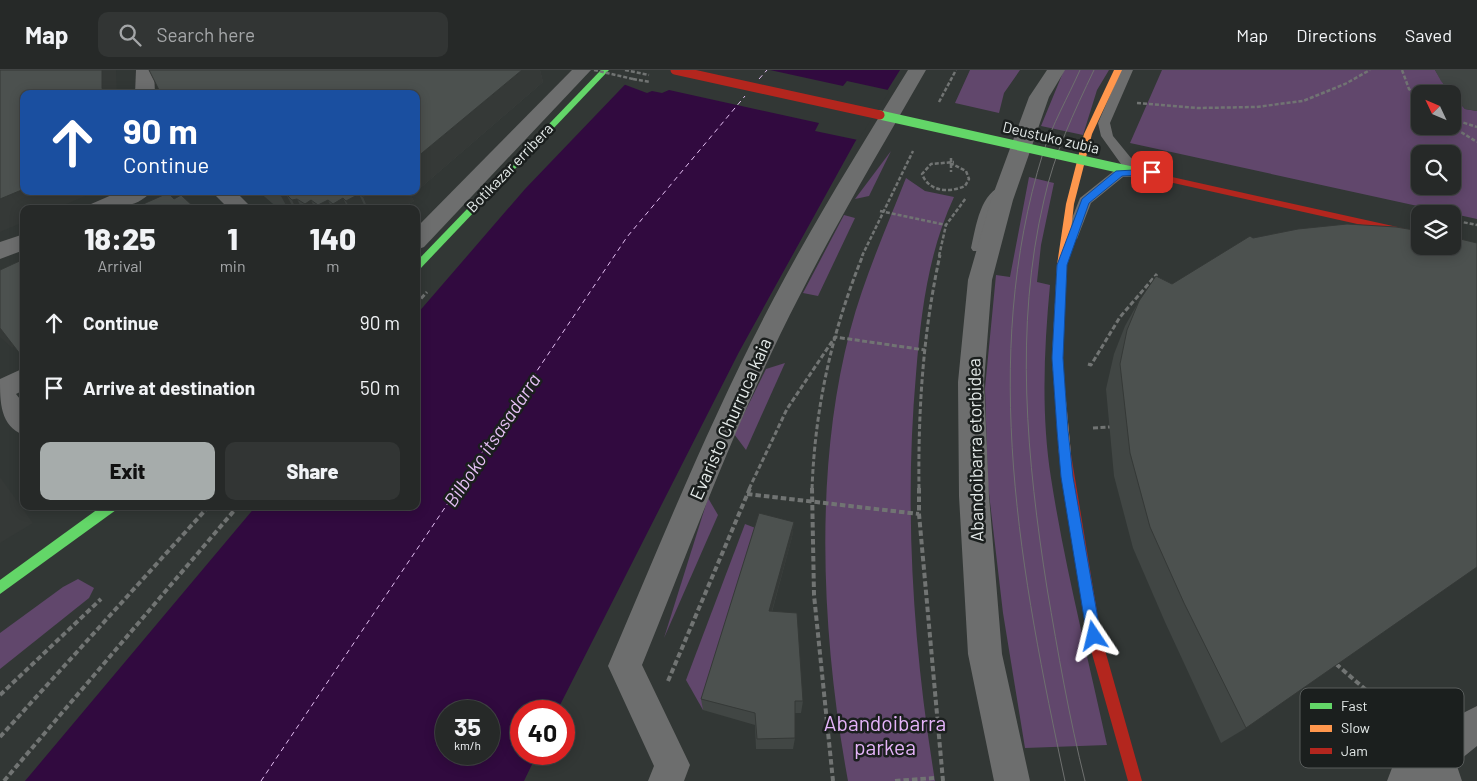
<!DOCTYPE html>
<style>
body{margin:0;font-family:Barlow,sans-serif;background:#323534;color:#f1f3f6;height:100vh;display:flex;flex-direction:column;font-size:19px;white-space:nowrap}
*{box-sizing:border-box;margin:0}
p{font-size:16px;color:#a4a6a8}
.icon{flex:none;width:28px;height:28px;fill:none;stroke:currentColor;stroke-width:2;stroke-linecap:round;stroke-linejoin:round}
.map{position:relative;flex:1;overflow:hidden}
.sheet{position:absolute;left:20px;top:135px;width:400px;height:305px;display:flex;flex-direction:column;background:#262928;border-radius:10px;box-shadow:0 2px 12px #0003,0 0 0 1px #424545}
.sheet>*{flex:none}
.banner{position:absolute;left:20px;top:20px;width:400px;height:105px;border-radius:10px;box-shadow:0 2px 12px #0003,0 0 0 1px #424545;background:#1a4fa0;color:#fff;overflow:hidden}
.needle{width:32px;rotate:314deg}
.fabs{position:absolute;left:1411px;top:15px;display:grid;gap:10px}
.fabs a{display:grid;place-items:center;width:50px;height:50px;border-radius:10px;background:#262928;box-shadow:0 2px 12px #0003,0 0 0 1px #424545;font-size:25px}
.speed{position:absolute;left:435px;top:630px;display:flex;gap:10px;font-size:25px;font-weight:700;text-align:center}
.speed>*{display:grid;place-content:center;width:65px;height:65px;border-radius:50%;background:#262928;box-shadow:0 2px 12px #0003,0 0 0 1px #424545;line-height:1}
.speed small{font-size:12px;font-weight:400}
.speed .limit{border:8px solid #d22;background:#fff;color:#111}
.pin{position:absolute;display:grid;place-items:center;width:42px;height:42px;color:#fff;margin:-21px;border-radius:10px;box-shadow:0 2px 8px #0006}
.me{position:absolute;width:55px;margin:-28px;rotate:350deg;stroke-linejoin:round;filter:drop-shadow(0 0 4px #0008)}
.turn{display:flex;align-items:center;gap:18px;height:105px;padding:0 20px;font-size:22px}
.turn .icon{width:65px;height:65px;stroke-width:2.5}
.turn b{display:block;font-size:35px;line-height:42px}
.eta{display:flex;justify-content:space-evenly;align-items:center;height:85px;text-align:center}
.eta b{font-size:30px;font-weight:800;line-height:35px}
.cta{display:flex;gap:10px;margin-top:auto;padding:10px 20px}
.cta a{flex:1;height:58px;border-radius:10px;background:#a6acab;color:#111;font-size:20px;font-weight:800;line-height:58px;text-align:center}
.cta a+a{background:#323534;color:#f1f3f6}
ul{padding:0;list-style:none}
li{display:flex;align-items:center;gap:15px;height:65px;padding:0 20px}
li div{flex:1}
li b{display:block;font-size:19px}
li em{font-style:normal}
header{display:flex;align-items:center;gap:30px;box-sizing:border-box;height:70px;padding:0 25px;background:#262928;border-bottom:1px solid #424545}
header strong{font-size:24px}
nav{display:flex;gap:28px;margin-inline-start:auto;font-size:18px}
.search{width:350px;height:45px;background:#323534;display:flex;align-items:center;gap:12px;box-sizing:border-box;padding:0 18px;border-radius:10px;color:#a4a6a8;font-size:19px}
.map>svg:first-child{display:block}
.green{fill:#61476c;fill-rule:evenodd}
.water{fill:#310a3f;fill-rule:evenodd}
.pier{fill:#323735}
.lines{fill:none;stroke-linecap:round;stroke-linejoin:round}
.ferry{stroke:#e4bff3;stroke-width:1;stroke-dasharray:5 4;stroke-linecap:butt}
.path-far2{stroke:#717473;stroke-width:2.5;stroke-dasharray:4 2;stroke-linecap:butt}
.path-far1{stroke:#717473;stroke-width:3;stroke-dasharray:5 2.5;stroke-linecap:butt}
.path{stroke:#717473;stroke-width:4;stroke-dasharray:5.5 3;stroke-linecap:butt}
.lane{fill:#6d6e6e;fill-rule:evenodd}
.street{fill:#6d6e6e;fill-rule:evenodd}
.fast{fill:#63d668;fill-rule:evenodd}
.slow{fill:#ff974d;fill-rule:evenodd}
.jam{fill:#b3261e;fill-rule:evenodd}
.tram{stroke:#6e706f;stroke-width:1}
.path-bridge{stroke:#717473;stroke-width:2.5;stroke-dasharray:4 2;stroke-linecap:butt}
.fast-bridge{stroke:#63d668;stroke-width:9}
.jam-bridge{stroke:#b3261e;stroke-width:9}
.wall{fill:#414644}
.shaded-wall{fill:#353937}
.building{fill:#4c514f;stroke:#353937}
.route{fill:#1a73e8;stroke:#114b97}
.labels{text-anchor:middle;stroke-width:5;stroke-linejoin:round;paint-order:stroke}
.far-street-label{font-size:15px;fill:#e5ebea;stroke:#1b1f1e}
.street-label{font-size:18px;fill:#e5ebea;stroke:#1b1f1e}
.water-label{font-size:19px;font-style:italic;fill:#e4bff3;stroke:#1b1f1e}
.near-park-label{font-size:21px;fill:#e5b4f9;stroke:#1b1f1e}
.key{fill:#1b1f1e;stroke:#585c5b;stroke-width:1}
.key-label{font-size:14px;fill:#e5ebea}
</style>
<header>
<strong>Map</strong>
<div class="search"><svg class="icon" aria-label="search" viewBox="0 0 24 24"><circle cx="10" cy="10" r="6"/><path d="M15 15l6 6"/></svg>Search here</div>
<nav><a>Map</a><a>Directions</a><a>Saved</a></nav>
</header>
<div class="map">
<svg width="1477" height="711" viewBox="0 0 1477 711">
<rect width="100%" height="100%" fill="#323735"/>
<g class="green">
<polygon points="970,0 1020,0 1004,23 999,43 955,33"/>
<polygon points="1064,0 1109,0 1097,20 1083,65 1041,56"/>
<path d="M1162,0H1435L1450,24H1420V56H1452L1453,26L1465,39L1477,41V149L1130,73ZM1420,84H1452V116H1420Z"/>
<polygon points="891,81 869,126 855,129"/>
<path d="M1029,107L1054,113L1041,175L1037,212L1050,215C1044,279 1041,344 1051,408C1065,498 1088,587 1107,675L1025,678L1003,543L988,415L985,318L996,205L1010,207Z"/>
<path d="M906,108L925,121L954,127C928,183 921,243 916,304C904,439 913,577 935,711H848C822,569 813,402 850,261C864,208 886,159 906,108Z"/>
<polygon points="844,145 855,148 818,226 803,223"/>
<polygon points="785,293 746,380 734,364 766,299"/>
<polygon points="708,428 718,445 664,568"/>
<polygon points="745,454 758,459 703,640 686,610"/>
<polygon points="78,509 94,518 89,528 0,599 0,563 63,517"/>
</g>
<path class="water" d="M639,0H900L855,72L739,282L557,641H521V684H537L524,711H25L256,436H416L417,244L525,119ZM446,641H489V684H446Z"/>
<polygon class="pier" points="636,0 770,0 843,16 847,11 888,20 889,22 858,70 815,61 819,53 669,20 662,23 652,21 647,23 623,14"/>
<g class="lines">
<g class="ferry">
<polyline points="759,9 767,0"/>
<polyline points="261,711 627,167 745,26"/>
</g>
<g class="path-far2">
<polyline points="1402,0 1409,19 1420,30"/>
<polyline points="633,9 650,12"/>
<polyline points="939,32 956,0"/>
<polyline points="1137,33 1197,38 1256,37 1303,31 1345,14 1370,0"/>
<polyline points="1452,49 1477,57"/>
<polyline points="1451,56 1477,72"/>
<path d="M950,93L966,101L969,109L965,116C949,123 929,122 922,104L931,94L954,92"/>
<polyline points="880,141 946,155"/>
<polyline points="1452,150 1477,155"/>
<polyline points="862,186 913,81"/>
<polyline points="939,186 946,155 966,128"/>
</g>
<g class="path-far1">
<polyline points="416,234 427,222"/>
<polyline points="1088,294 1091,295 1120,247 1157,204"/>
<polyline points="1093,358 1110,357"/>
<polyline points="749,419 787,339 835,267 925,280"/>
<path d="M812,419C815,337 832,261 863,185"/>
<path d="M919,419C918,341 923,262 940,185"/>
</g>
<g class="path">
<polyline points="812,418 814,525 833,711"/>
<polyline points="919,418 919,444 943,711"/>
<polyline points="747,424 919,444"/>
<polyline points="1336,594 1388,639"/>
<polyline points="668,611 750,418"/>
<polyline points="0,625 101,529"/>
<polyline points="0,667 209,436"/>
<polyline points="4,711 238,436"/>
<polyline points="895,711 934,708"/>
</g>
<g class="lane">
<polygon points="1121,0 1133,0 1110,53 1113,66 1131,88 1159,102 1152,106 1123,107 1096,129 1091,133 1077,169 1067,169 1065,166 1080,128 1115,100 1132,99 1121,94 1101,66 1098,53"/>
<path d="M1005,115L1012,119L996,136L985,178L983,181H973L971,178C976,157 980,121 1005,115Z"/>
</g>
<g class="street">
<polygon points="136,0 154,0 155,24 135,24"/>
<polygon points="572,0 591,0 424,177 416,180 416,158"/>
<path d="M908,0H926C883,75 838,150 799,227C738,345 692,472 642,595L690,695L684,711H648L654,696L608,596C661,472 711,347 774,228C815,150 862,75 908,0Z"/>
<polygon points="1047,0 1065,0 1049,27 1013,130 992,210 984,312 989,426 1002,584 1030,711 994,711 968,584 959,426 958,312 968,210 991,130 1029,27"/>
<path d="M121,121H151C139,139 107,139 88,139L91,134Z"/>
<polygon points="211,121 235,121 253,139 229,139"/>
<polygon points="24,164 24,180 0,189 0,172"/>
<path d="M24,298V320L16,324L24,334V365C0,356 0,332 0,309Z"/>
<polygon points="1477,636 1477,676 1456,693 1462,711 1387,711 1392,698 1465,642"/>
</g>
<g class="fast">
<polygon points="601,0 609,0 419,200 416,201 416,192"/>
<polygon points="102,436 118,436 116,440 0,524 0,510"/>
</g>
<polygon class="slow" points="1114,0 1122,0 1092,64 1074,134 1067,195 1062,288 1071,384 1069,387 1061,387 1059,384 1052,288 1057,195 1066,134 1084,64"/>
<g class="jam">
<polygon points="1145,101 1420,162 1420,168 1142,106 1142,102"/>
<polygon points="1065,379 1069,381 1071,384 1101,566 1142,711 1128,711 1087,566 1059,384 1061,381"/>
</g>
<g class="tram">
<path d="M1065,711C1021,505 979,289 1043,83C1052,55 1068,27 1080,0"/>
<path d="M1085,711C1069,647 1058,583 1047,518C1027,391 1014,257 1044,130C1054,84 1074,42 1094,0"/>
</g>
<g class="path-bridge">
<polyline points="594,0 633,9"/>
<polyline points="625,0 649,5"/>
<polyline points="951,88 951,102"/>
</g>
<polyline class="fast-bridge" points="880,45 1145,104"/>
<polyline class="jam-bridge" points="675,0 880,45"/>
</g>
<g class="wall">
<polygon points="149,0 540,0 543,12 411,126 414,131 400,139 279,139 258,121 416,121"/>
<polygon points="1435,0 1477,0 1477,41 1465,39 1441,11"/>
<polygon points="1139,231 1246,658 1221,673 1165,552 1133,478 1114,406 1106,319 1114,284 1125,256"/>
<polygon points="794,452 792,467 772,542 803,631 801,643 795,643 795,668 793,679 756,679 755,655 703,640 701,629"/>
</g>
<g class="shaded-wall">
<polygon points="102,0 116,0 117,24 104,24 102,18"/>
<polygon points="522,0 540,0 543,12 411,126 414,131 400,139 368,139 363,127 374,121 416,121 416,88"/>
<polygon points="24,119 24,121 97,121 55,139 24,139 24,152 0,162 0,129"/>
<polygon points="286,124 294,139 288,139 281,126"/>
<polygon points="359,124 366,139 350,139 346,131"/>
<polygon points="343,128 348,139 336,139 333,134"/>
<polygon points="297,129 302,139 296,139 292,130"/>
<polygon points="311,130 315,139 308,139 305,134"/>
<polygon points="328,130 332,139 320,139 318,135"/>
<polygon points="0,257 19,275 12,278 0,267"/>
<polygon points="0,407 33,453 0,473"/>
<polygon points="794,452 792,467 768,555 769,541"/>
</g>
<g class="building">
<polygon points="0,0 102,0 102,18 104,24 24,24 24,119 0,129"/>
<polygon points="149,0 522,0 416,88 416,24 161,24"/>
<polygon points="275,121 374,121 363,127 359,124 346,131 343,128 333,134 328,130 318,135 311,130 305,134 297,129 292,130 286,124 281,126"/>
<polygon points="168,123 174,129 181,125 196,139 132,139"/>
<polygon points="1347,154 1396,157 1420,161 1420,176 1452,176 1452,167 1477,173 1477,497 1246,658 1184,533 1150,457 1130,383 1120,294 1127,260 1139,231 1156,206 1172,214 1250,166 1253,168 1298,159"/>
<polygon points="24,189 24,289 0,258 0,200"/>
<polygon points="759,443 794,452 769,541 797,543 803,631 795,631 795,668 757,669 755,643 701,629"/>
</g>
<polygon class="route" points="1152,99 1155,100 1155,104 1122,106 1089,133 1067,195 1063,288 1068,360 1073,407 1101,566 1099,570 1094,572 1089,570 1087,566 1061,407 1057,360 1052,288 1057,195 1082,129 1116,101"/>
<g class="labels">
<g class="far-street-label">
<text transform="translate(1051 68) rotate(13)" y="5">Deustuko zubia</text>
<text transform="translate(510 98) rotate(-46)" y="5">Botikazar erribera</text>
</g>
<g class="street-label">
<text transform="translate(731 349) rotate(-66)" y="6">Evaristo Churruca kaia</text>
<text transform="translate(976 380) rotate(-91)" y="6">Abandoibarra etorbidea</text>
</g>
<g class="water-label">
<text transform="translate(492 370) rotate(-56)" y="7">Bilboko itsasadarra</text>
</g>
<g class="near-park-label">
<text x="885" y="661">Abandoibarra<tspan x="885" dy="24">parkea</tspan></text>
</g>
</g>
<rect x="1300" y="618" width="164" height="80" rx="8" class="key"/>
<rect x="1310" y="633" width="22" height="6" fill="#63d668"/>
<rect x="1310" y="655" width="22" height="7" fill="#ff974d"/>
<rect x="1310" y="678" width="22" height="6" fill="#b3261e"/>
<g class="key-label">
<text x="1341" y="641">Fast</text>
<text x="1341" y="663">Slow</text>
<text x="1341" y="686">Jam</text>
</g>
</svg>
<div class="fabs">
<a><svg class="needle" viewBox="-14 -14 28 28"><path d="M0-13l5 13h-10z" fill="#e53935"/><path d="M0 13l5-13h-10z" fill="#a4a6a8"/></svg></a>
<a><svg class="icon" aria-label="search" viewBox="0 0 24 24"><circle cx="10" cy="10" r="6"/><path d="M15 15l6 6"/></svg></a>
<a><svg class="icon" aria-label="layers" viewBox="0 0 24 24"><path d="M12 4l9 5-9 5-9-5zM3 14l9 5 9-5"/></svg></a>
</div>
<div class="speed"><div>35<small>km/h</small></div><div class="limit">40</div></div>
<div class="pin" style="left:1152px;top:102px;background:#d93025"><svg class="icon" aria-label="arrive" viewBox="0 0 24 24"><path d="M6 21V4h12l-3 4 3 4H6"/></svg></div>
<svg class="me" style="left:1094px;top:566px" viewBox="-20 -20 40 40"><path d="M0-17L14 15 0 8-14 15z" fill="#1a73e8" stroke="#fff" stroke-width="4"/></svg>
<div class="banner">
<div class="turn"><svg class="icon" aria-label="ahead" viewBox="0 0 24 24"><path d="M12 20V5M6 11l6-6 6 6"/></svg><div><b>90 m</b>Continue</div></div>
</div>
<section class="sheet">
<div class="eta">
<div><b>18:25</b><p>Arrival</p></div>
<div><b>1</b><p>min</p></div>
<div><b>140</b><p>m</p></div>
</div>
<ul>
<li><svg class="icon" aria-label="ahead" viewBox="0 0 24 24"><path d="M12 20V5M6 11l6-6 6 6"/></svg><div><b>Continue</b></div><em>90 m</em></li>
<li><svg class="icon" aria-label="arrive" viewBox="0 0 24 24"><path d="M6 21V4h12l-3 4 3 4H6"/></svg><div><b>Arrive at destination</b></div><em>50 m</em></li>
</ul>
<div class="cta"><a>Exit</a><a>Share</a></div>
</section>
</div>
